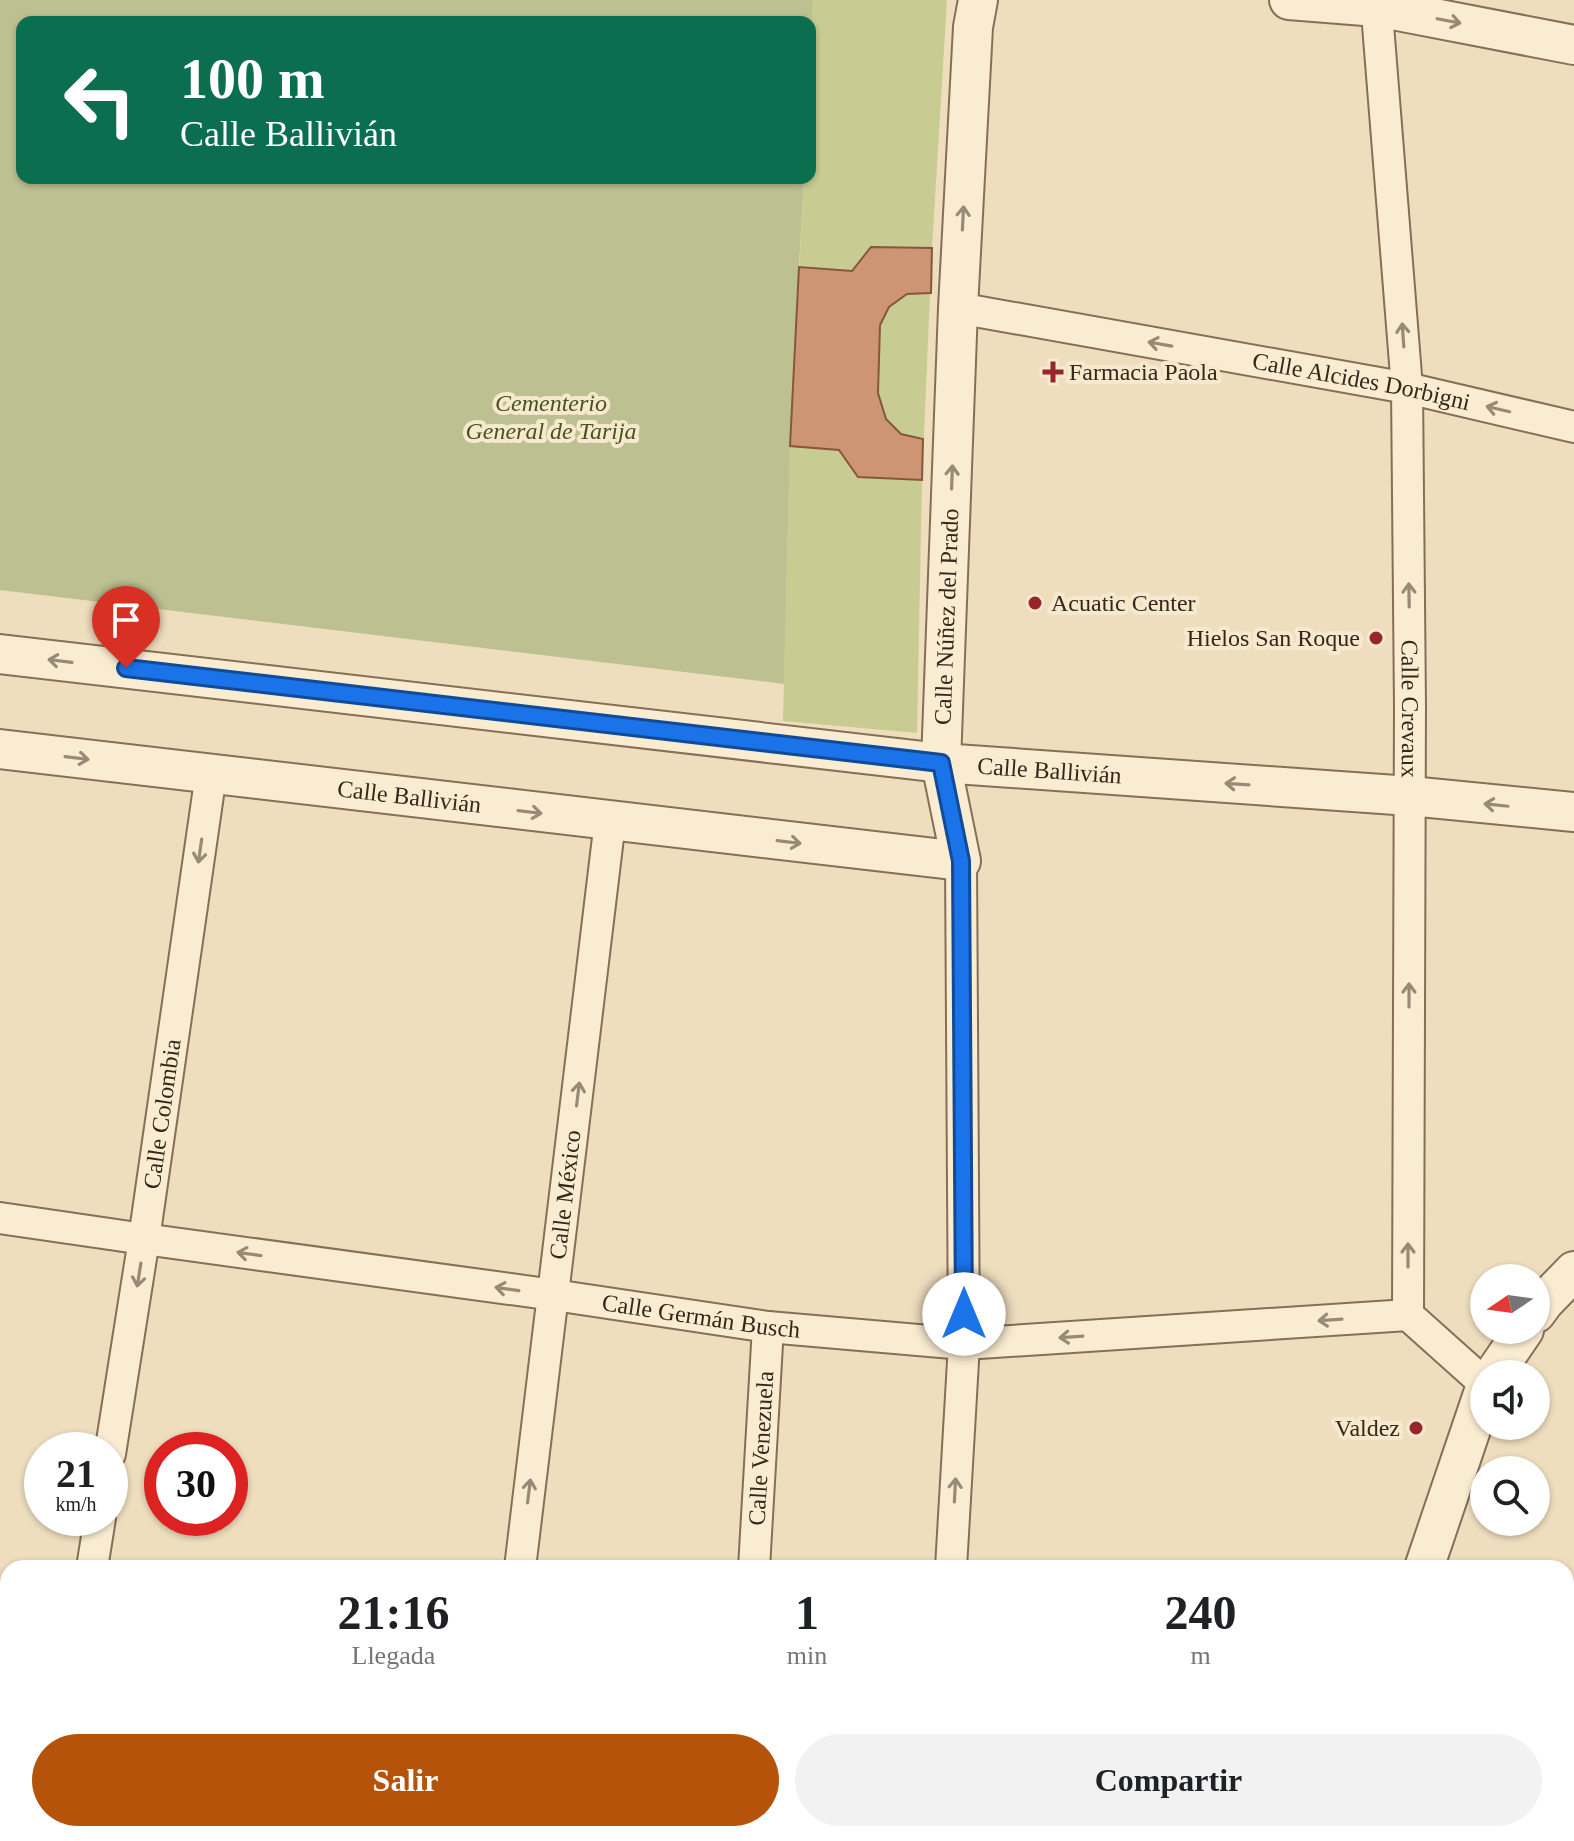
<!DOCTYPE html>
<html lang="es">
<meta charset="utf-8">
<style>
body{margin:0;font-family:"Times New Roman",serif;background:#f2f2f2;color:#202124;height:100vh;display:flex;flex-direction:column;font-size:30px;white-space:nowrap}
*{box-sizing:border-box;margin:0}
p{font-size:26px;color:#757577}
.icon{flex:none;width:44px;height:44px;fill:none;stroke:currentColor;stroke-width:2;stroke-linecap:round;stroke-linejoin:round}
.map{position:relative;flex:1;overflow:hidden}
.sheet{position:absolute;left:0px;top:1560px;width:1574px;height:282px;display:flex;flex-direction:column;background:#fff;border-radius:24px 24px 0 0;box-shadow:0 2px 6px #0004}
.sheet>*{flex:none}
.guide{position:absolute;left:16px;top:16px;width:800px;height:168px;border-radius:16px;box-shadow:0 2px 6px #0004;background:#0b6e4f;color:#fff;overflow:hidden}
.needle{width:52px;rotate:257deg}
.buttons{position:absolute;left:1470px;top:1264px;display:grid;gap:16px}
.buttons a{display:grid;place-items:center;width:80px;height:80px;border-radius:50%;background:#fff;box-shadow:0 2px 6px #0004;font-size:40px}
.speed{position:absolute;left:24px;top:1432px;display:flex;gap:16px;font-size:40px;font-weight:700;text-align:center}
.speed>*{display:grid;place-content:center;width:104px;height:104px;border-radius:50%;background:#fff;box-shadow:0 2px 6px #0004;line-height:1}
.speed small{font-size:20px;font-weight:400}
.speed .limit{border:12px solid #d22;background:#fff;color:#111}
.pin{position:absolute;display:grid;place-items:center;width:68px;height:68px;color:#fff;margin:-82px -34px;border-radius:50% 50% 50% 0;rotate:-45deg;box-shadow:0 0 8px #0007}
.pin .icon{rotate:45deg}
.me{position:absolute;width:88px;margin:-44px;rotate:0deg;stroke-linejoin:round;filter:drop-shadow(0 0 6px #0008)}
.turn{display:flex;align-items:center;gap:28px;height:168px;padding:0 32px;font-size:36px}
.turn .icon{width:104px;height:104px;stroke-width:2.5}
.turn b{display:block;font-size:56px;line-height:68px}
.eta{display:flex;justify-content:space-evenly;align-items:center;height:136px;text-align:center}
.eta b{font-size:48px;font-weight:600;line-height:56px}
.cta{display:flex;gap:16px;margin-top:auto;padding:16px 32px}
.cta a{flex:1;height:92px;border-radius:48px;background:#b45309;color:#fff;font-size:32px;font-weight:600;line-height:92px;text-align:center}
.cta a+a{background:#f2f2f2;color:#202124}
.map>svg:first-child{display:block}
.green{fill:#c8cc92}
.cemetery{fill:#bdc192}
.building{fill:#cd9573;stroke:#86573c;stroke-width:2}
.lines{fill:none;stroke-linecap:round;stroke-linejoin:round}
.minor-casing{stroke:#876e57;stroke-width:34}
.tertiary-casing{stroke:#876e57;stroke-width:42}
.minor{stroke:#f9ecd1;stroke-width:30}
.tertiary{stroke:#f9ecd1;stroke-width:38}
.oneway{stroke:#988a76}
.route-casing{stroke:#114b97;stroke-width:20}
.route{stroke:#1a73e8;stroke-width:14}
.poi-dot{fill:#97262b;stroke:#f6e9ce;stroke-width:3}
.labels{text-anchor:middle;stroke-width:8;stroke-linejoin:round;paint-order:stroke}
.poi-label{font-size:24px;fill:#36271c;stroke:#f6e9ce;text-anchor:start}
.street-label{font-size:24px;fill:#36271c;stroke:#f6e9ce}
.park-label{font-size:24px;font-style:italic;fill:#485322;stroke:#f6e9ce}
</style>
<div class="map">
<svg width="1574" height="1841" viewBox="0 0 1574 1841">
<rect width="100%" height="100%" fill="#eedebe"/>
<polygon class="green" points="813,0 947,0 932,248 922,480 917,733 783,721 790,446 804,178 810,178 810,61"/>
<polygon class="cemetery" points="0,0 813,0 810,61 810,22 22,22 22,178 804,178 799,267 852,271 871,247 932,248 931,293 907,294 889,307 880,325 878,393 886,419 901,434 923,439 922,480 858,477 839,450 790,447 784,684 0,590"/>
<g class="building">
<polygon points="871,247 932,248 931,293 907,294 889,307 880,325 878,393 886,419 901,434 923,439 922,480 858,477 839,450 790,446 799,267 852,271"/>
<polygon points="1381,1834 1512,1834 1530,1841 1378,1841"/>
</g>
<g class="lines">
<g class="minor-casing">
<g id="minor">
<path id="s1" d="M1376,0L1407,388L1410,706L1408,1315L1484,1383"/>
<path id="s2" d="M958,308L1407,388L1574,427"/>
<path id="s3" d="M0,1218L144,1239L554,1295L768,1327L964,1344L1408,1315"/>
<path id="s4" d="M110,1454L144,1239L211,774"/>
<polyline points="92,1568 100,1518"/>
<path id="s5" d="M520,1568L610,821"/>
<path id="s6" d="M754,1568L768,1327"/>
<polyline points="951,1568 964,1344 961,861"/>
<polyline points="0,1622 8,1622"/>
<polyline points="1566,1679 1574,1680"/>
<polyline points="54,1841 55,1834"/>
<polyline points="480,1841 481,1834"/>
<polyline points="738,1841 739,1834"/>
<polyline points="934,1841 935,1834"/>
</g>
</g>
<g class="tertiary-casing">
<g id="tertiary">
<polyline points="1289,0 1377,7 1574,45"/>
<path id="s7" d="M0,654L941,763L1410,796L1574,812"/>
<path id="s8" d="M0,749L961,861L941,763L958,308L973,27L978,0"/>
<polyline points="1536,1313 1544,1302 1574,1271"/>
<polyline points="1494,1374 1524,1330"/>
<polyline points="1424,1568 1484,1391"/>
<polyline points="1327,1841 1330,1834"/>
</g>
</g>
<use href="#minor" class="minor"/>
<use href="#tertiary" class="tertiary"/>
</g>
<defs><path id="oneway-shaft" d="M-6 0H5M1.5-3L5.5 0L1.5 3" fill="none" stroke-width="1.6" stroke-linecap="round" stroke-linejoin="round" transform="scale(2)"/></defs>
<g class="oneway">
<use href="#oneway-shaft" transform="translate(1449 21) rotate(11)"/>
<use href="#oneway-shaft" transform="translate(963 218) rotate(-87)"/>
<use href="#oneway-shaft" transform="translate(1403 335) rotate(-94)"/>
<use href="#oneway-shaft" transform="translate(1160 344) rotate(-170)"/>
<use href="#oneway-shaft" transform="translate(1498 409) rotate(-167)"/>
<use href="#oneway-shaft" transform="translate(952 477) rotate(-88)"/>
<use href="#oneway-shaft" transform="translate(1409 595) rotate(-91)"/>
<use href="#oneway-shaft" transform="translate(60 661) rotate(-173)"/>
<use href="#oneway-shaft" transform="translate(77 758) rotate(7)"/>
<use href="#oneway-shaft" transform="translate(1237 784) rotate(-176)"/>
<use href="#oneway-shaft" transform="translate(1496 805) rotate(-174)"/>
<use href="#oneway-shaft" transform="translate(530 812) rotate(7)"/>
<use href="#oneway-shaft" transform="translate(789 842) rotate(7)"/>
<use href="#oneway-shaft" transform="translate(200 851) rotate(98)"/>
<use href="#oneway-shaft" transform="translate(1409 995) rotate(-90)"/>
<use href="#oneway-shaft" transform="translate(578 1094) rotate(-83)"/>
<use href="#oneway-shaft" transform="translate(249 1254) rotate(-172)"/>
<use href="#oneway-shaft" transform="translate(1408 1255) rotate(-90)"/>
<use href="#oneway-shaft" transform="translate(139 1275) rotate(99)"/>
<use href="#oneway-shaft" transform="translate(507 1289) rotate(-172)"/>
<use href="#oneway-shaft" transform="translate(1330 1320) rotate(176)"/>
<use href="#oneway-shaft" transform="translate(1071 1337) rotate(176)"/>
<use href="#oneway-shaft" transform="translate(955 1490) rotate(-87)"/>
<use href="#oneway-shaft" transform="translate(529 1491) rotate(-83)"/>
</g>
<g class="lines">
<g class="route-casing">
<polyline id="route" points="126,668 941,763 961,861 964,1314"/>
</g>
<use href="#route" class="route"/>
</g>
<g class="poi-dot">
<path d="M1049 360h8v8h8v8h-8v8h-8v-8h-8v-8h8z"/>
<circle cx="1035" cy="603" r="8"/>
<circle cx="1376" cy="638" r="8"/>
<circle cx="1416" cy="1428" r="8"/>
</g>
<g class="labels">
<g class="poi-label">
<text x="1069" y="380">Farmacia Paola</text>
<text x="1051" y="611">Acuatic Center</text>
<text x="1360" y="646" text-anchor="end">Hielos San Roque</text>
<text x="1400" y="1436" text-anchor="end">Valdez</text>
</g>
<g class="street-label">
<text dy="8" stroke="none"><textPath href="#s2" startOffset="410">Calle Alcides Dorbigni</textPath></text>
<text dy="8" stroke="none"><textPath href="#s8" startOffset="1214">Calle Núñez del Prado</textPath></text>
<text dy="8" stroke="none"><textPath href="#s1" startOffset="710">Calle Crevaux</textPath></text>
<text dy="8" stroke="none"><textPath href="#s7" startOffset="1056">Calle Ballivián</textPath></text>
<text dy="8" stroke="none"><textPath href="#s8" startOffset="412">Calle Ballivián</textPath></text>
<text dy="8" stroke="none"><textPath href="#s4" startOffset="344">Calle Colombia</textPath></text>
<text dy="8" stroke="none"><textPath href="#s5" startOffset="376">Calle México</textPath></text>
<text dy="8" stroke="none"><textPath href="#s3" startOffset="708">Calle Germán Busch</textPath></text>
<text dy="8" stroke="none"><textPath href="#s6" startOffset="120">Calle Venezuela</textPath></text>
</g>
<g class="park-label">
<text x="551" y="411">Cementerio<tspan x="551" dy="28">General de Tarija</tspan></text>
</g>
</g>
</svg>
<div class="buttons">
<a><svg class="needle" viewBox="-14 -14 28 28"><path d="M0-13l5 13h-10z" fill="#e53935"/><path d="M0 13l5-13h-10z" fill="#757577"/></svg></a>
<a><svg class="icon" aria-label="sound" viewBox="0 0 24 24"><path d="M4 9h4l5-4v14l-5-4H4zM17 9q2 3 0 6"/></svg></a>
<a><svg class="icon" aria-label="search" viewBox="0 0 24 24"><circle cx="10" cy="10" r="6"/><path d="M15 15l6 6"/></svg></a>
</div>
<div class="speed"><div>21<small>km/h</small></div><div class="limit">30</div></div>
<div class="pin" style="left:126px;top:668px;background:#d93025"><svg class="icon" aria-label="arrive" viewBox="0 0 24 24"><path d="M6 21V4h12l-3 4 3 4H6"/></svg></div>
<svg class="me" style="left:964px;top:1314px" viewBox="-20 -20 40 40"><circle r="19" fill="#fff"/><path d="M0-13L10 11 0 6-10 11z" fill="#1a73e8"/></svg>
<div class="guide">
<div class="turn"><svg class="icon" aria-label="left" viewBox="0 0 24 24"><path d="M17 20v-9H6M10 6l-5 5 5 5"/></svg><div><b>100 m</b>Calle Ballivián</div></div>
</div>
<section class="sheet">
<div class="eta">
<div><b>21:16</b><p>Llegada</p></div>
<div><b>1</b><p>min</p></div>
<div><b>240</b><p>m</p></div>
</div>
<div class="cta"><a>Salir</a><a>Compartir</a></div>
</section>
</div>
